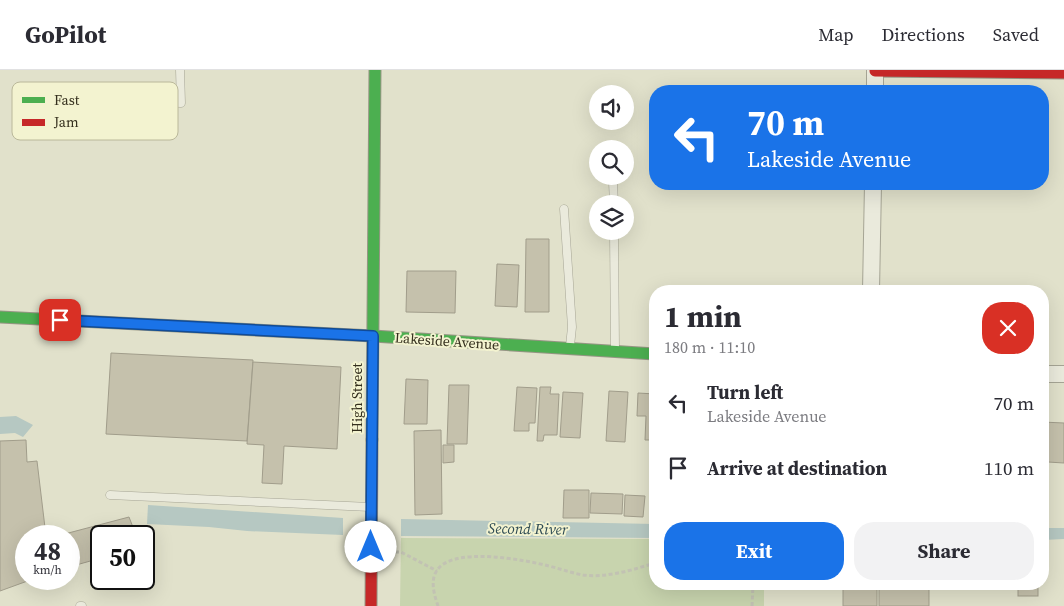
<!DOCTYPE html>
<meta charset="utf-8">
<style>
body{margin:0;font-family:"Source Serif 4",serif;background:#f2f2f3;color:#2b2b33;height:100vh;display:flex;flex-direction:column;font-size:19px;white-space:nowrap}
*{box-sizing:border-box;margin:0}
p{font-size:16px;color:#7c7c81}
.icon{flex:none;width:28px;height:28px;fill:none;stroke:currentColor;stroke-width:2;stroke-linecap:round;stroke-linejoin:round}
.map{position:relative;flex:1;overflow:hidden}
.drawer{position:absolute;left:649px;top:215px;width:400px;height:305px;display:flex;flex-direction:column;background:#fff;border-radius:20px;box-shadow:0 5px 20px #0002}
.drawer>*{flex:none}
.top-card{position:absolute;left:649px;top:15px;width:400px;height:105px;border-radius:20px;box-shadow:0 5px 20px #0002;background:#1a73e8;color:#fff;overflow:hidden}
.fabs{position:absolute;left:589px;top:15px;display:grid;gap:10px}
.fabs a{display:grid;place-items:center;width:45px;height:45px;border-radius:50%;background:#fff;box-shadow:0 5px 20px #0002;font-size:25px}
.speed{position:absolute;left:15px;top:455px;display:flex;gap:10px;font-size:25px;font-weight:700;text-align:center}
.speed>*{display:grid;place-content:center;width:65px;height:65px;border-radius:50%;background:#fff;box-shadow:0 5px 20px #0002;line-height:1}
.speed small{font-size:12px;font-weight:400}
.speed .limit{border:2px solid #111;border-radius:8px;background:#fff;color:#111}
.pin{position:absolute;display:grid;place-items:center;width:42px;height:42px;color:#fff;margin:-21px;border-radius:10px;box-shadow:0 2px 8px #0006}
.me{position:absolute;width:55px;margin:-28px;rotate:0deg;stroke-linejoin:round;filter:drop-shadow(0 0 4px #0008)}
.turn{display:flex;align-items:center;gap:18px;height:105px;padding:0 15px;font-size:22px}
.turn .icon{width:65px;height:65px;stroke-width:2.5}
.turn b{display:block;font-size:35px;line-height:42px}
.round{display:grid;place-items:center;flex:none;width:52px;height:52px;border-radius:20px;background:#f2f2f3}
.head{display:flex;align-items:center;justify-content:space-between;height:85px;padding:0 15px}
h1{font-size:30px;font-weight:700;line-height:38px}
.primary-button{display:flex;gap:10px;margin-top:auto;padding:10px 15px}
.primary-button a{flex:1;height:58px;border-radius:20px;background:#1a73e8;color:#fff;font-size:20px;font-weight:700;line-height:58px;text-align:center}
.primary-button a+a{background:#f2f2f3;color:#2b2b33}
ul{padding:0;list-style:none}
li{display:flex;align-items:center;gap:15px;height:65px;padding:0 15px}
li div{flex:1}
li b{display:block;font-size:19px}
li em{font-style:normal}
header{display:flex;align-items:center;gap:30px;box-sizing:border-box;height:70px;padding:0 25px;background:#fff;border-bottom:1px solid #e1e1e2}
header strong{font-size:24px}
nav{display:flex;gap:28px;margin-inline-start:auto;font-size:18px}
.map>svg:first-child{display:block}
.green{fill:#c8d4ae}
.water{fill:#b6c8c2}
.building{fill:#c5c1ac;stroke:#a19d8b}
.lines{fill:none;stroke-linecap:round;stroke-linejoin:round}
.lane-casing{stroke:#a6a595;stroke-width:9}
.street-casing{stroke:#a6a595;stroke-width:18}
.fast-casing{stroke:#969584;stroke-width:13}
.jam-casing{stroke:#969584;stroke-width:13}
.path{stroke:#c2c2b3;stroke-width:3;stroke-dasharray:4 2.5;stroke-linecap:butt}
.lane{stroke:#eaeadc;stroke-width:8}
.street{stroke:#eaeadc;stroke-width:16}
.fast{stroke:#4caf50;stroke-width:11}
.jam{stroke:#c62828;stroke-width:11}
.route-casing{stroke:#114b97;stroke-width:12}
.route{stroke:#1a73e8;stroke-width:9}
.labels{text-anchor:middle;stroke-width:4;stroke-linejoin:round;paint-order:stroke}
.street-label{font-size:14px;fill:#342f1d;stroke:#f3f3d0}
.water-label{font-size:15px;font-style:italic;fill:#2d4a53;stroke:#f3f3d0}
.key{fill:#f3f3d0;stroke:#bab89a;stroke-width:1}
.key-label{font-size:14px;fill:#342f1d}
</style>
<header>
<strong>GoPilot</strong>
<nav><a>Map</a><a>Directions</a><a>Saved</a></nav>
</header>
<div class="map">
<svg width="1064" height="536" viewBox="0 0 1064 536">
<rect width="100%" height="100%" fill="#e1e1cb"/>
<polygon class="green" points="401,468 655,469 655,514 764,514 764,536 400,536"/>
<g class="water">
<polygon points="16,346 33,355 23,367 15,363 0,364 0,347"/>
<polygon points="148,435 343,448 343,465 247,461 209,457 147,454"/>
<polygon points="401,449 655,454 655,468 401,466"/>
<polygon points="1042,458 1064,458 1064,469 1043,470"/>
</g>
<g class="building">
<polygon points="526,169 549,169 549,242 525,242"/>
<polygon points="497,194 519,195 517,237 495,236"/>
<polygon points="407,201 456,201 455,243 406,242"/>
<polygon points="111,283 253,290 247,371 106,364"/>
<polygon points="253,292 341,297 337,379 284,376 282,414 262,413 264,375 247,374"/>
<polygon points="406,309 428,310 427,354 404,354"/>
<polygon points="449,315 469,315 467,374 447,374"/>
<polygon points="517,317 537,318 535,353 529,353 529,361 514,361"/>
<polygon points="540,317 551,317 550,324 559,324 557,365 544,365 543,371 537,371"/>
<polygon points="609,321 628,322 625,372 606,371"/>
<polygon points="563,322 583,323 580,368 560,367"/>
<polygon points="638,323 655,324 655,370 645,370 646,346 637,346"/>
<polygon points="1042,352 1064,353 1064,393 1048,392 1048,384 1042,383"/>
<polygon points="441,360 442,444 415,445 414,361"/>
<polygon points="26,370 27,392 37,391 46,466 26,466 26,509 33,509 0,521 0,371"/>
<polygon points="443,375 454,375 454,392 443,393"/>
<polygon points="564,420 589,420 589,448 563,448"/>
<polygon points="591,423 623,424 622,444 590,443"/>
<polygon points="625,425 645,426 643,447 624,446"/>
<polygon points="129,447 136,465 131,466 101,466 101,488 69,497 69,466 57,466"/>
<rect x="843" y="514" width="34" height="22"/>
<rect x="879" y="514" width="50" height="22"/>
<rect x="1018" y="514" width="20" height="12"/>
</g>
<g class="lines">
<g class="lane-casing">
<g id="lane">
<polyline points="147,32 181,33 180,0"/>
<polyline points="613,112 614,134"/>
<polyline points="564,139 572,257 570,276"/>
<polyline points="614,161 615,279"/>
<polyline points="110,425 370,437"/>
<polyline points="80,536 82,536"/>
</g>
</g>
<g class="street-casing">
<g id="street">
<polyline points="875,21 875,0"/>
<polyline points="871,221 873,114"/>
<polyline points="1042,304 1064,304"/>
</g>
</g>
<g class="fast-casing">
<g id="fast">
<polyline points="0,247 373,266 655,284"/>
<polyline points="372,370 375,0"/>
</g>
</g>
<g class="jam-casing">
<g id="jam">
<polyline points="875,1 1064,3"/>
<polyline points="371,536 372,370"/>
</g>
</g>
<g class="path">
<polyline points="395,482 401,482 437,501"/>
<path d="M438,536C435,527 430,512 436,502C450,475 525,490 549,496C561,499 572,503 583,505C607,508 632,500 655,493"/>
<polyline points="752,536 753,514"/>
</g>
<use href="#lane" class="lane"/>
<use href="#street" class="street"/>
<use href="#fast" class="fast"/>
<use href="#jam" class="jam"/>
</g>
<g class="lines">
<g class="route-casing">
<polyline id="route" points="60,250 373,266 371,477"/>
</g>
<use href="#route" class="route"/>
</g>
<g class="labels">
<g class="street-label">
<text transform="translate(447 271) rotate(4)" y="5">Lakeside Avenue</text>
<text transform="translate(357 328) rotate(-90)" y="5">High Street</text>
</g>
<g class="water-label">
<text transform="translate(528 459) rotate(1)" y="5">Second River</text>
</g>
</g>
<rect x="12" y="12" width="166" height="58" rx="8" class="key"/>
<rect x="22" y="27" width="23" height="6" fill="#4caf50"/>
<rect x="22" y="49" width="23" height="7" fill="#c62828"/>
<g class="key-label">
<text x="54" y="35">Fast</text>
<text x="54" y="57">Jam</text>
</g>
</svg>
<div class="fabs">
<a><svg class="icon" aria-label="sound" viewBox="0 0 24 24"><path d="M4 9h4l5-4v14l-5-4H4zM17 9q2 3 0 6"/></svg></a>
<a><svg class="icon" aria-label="search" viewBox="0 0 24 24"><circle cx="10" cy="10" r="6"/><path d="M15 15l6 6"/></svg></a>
<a><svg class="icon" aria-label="layers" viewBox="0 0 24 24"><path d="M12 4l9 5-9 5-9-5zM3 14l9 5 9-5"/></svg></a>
</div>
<div class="speed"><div>48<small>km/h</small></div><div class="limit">50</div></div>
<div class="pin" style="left:60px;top:250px;background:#d93025"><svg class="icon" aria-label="arrive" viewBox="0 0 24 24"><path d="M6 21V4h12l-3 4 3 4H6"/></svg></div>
<svg class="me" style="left:371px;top:477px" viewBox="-20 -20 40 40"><circle r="19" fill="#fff"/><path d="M0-13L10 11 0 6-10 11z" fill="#1a73e8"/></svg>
<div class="top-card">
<div class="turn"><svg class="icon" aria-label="left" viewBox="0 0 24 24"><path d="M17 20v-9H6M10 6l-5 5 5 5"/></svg><div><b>70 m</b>Lakeside Avenue</div></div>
</div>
<section class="drawer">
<div class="head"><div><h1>1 min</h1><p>180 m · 11:10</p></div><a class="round" style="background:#d93025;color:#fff"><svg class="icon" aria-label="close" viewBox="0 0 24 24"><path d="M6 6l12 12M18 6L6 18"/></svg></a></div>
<ul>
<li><svg class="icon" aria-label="left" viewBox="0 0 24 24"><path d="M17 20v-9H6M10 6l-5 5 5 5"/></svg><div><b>Turn left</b><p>Lakeside Avenue</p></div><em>70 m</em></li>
<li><svg class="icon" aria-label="arrive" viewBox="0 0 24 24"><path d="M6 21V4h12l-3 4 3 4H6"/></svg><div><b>Arrive at destination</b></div><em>110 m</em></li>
</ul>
<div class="primary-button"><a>Exit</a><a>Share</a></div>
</section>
</div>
